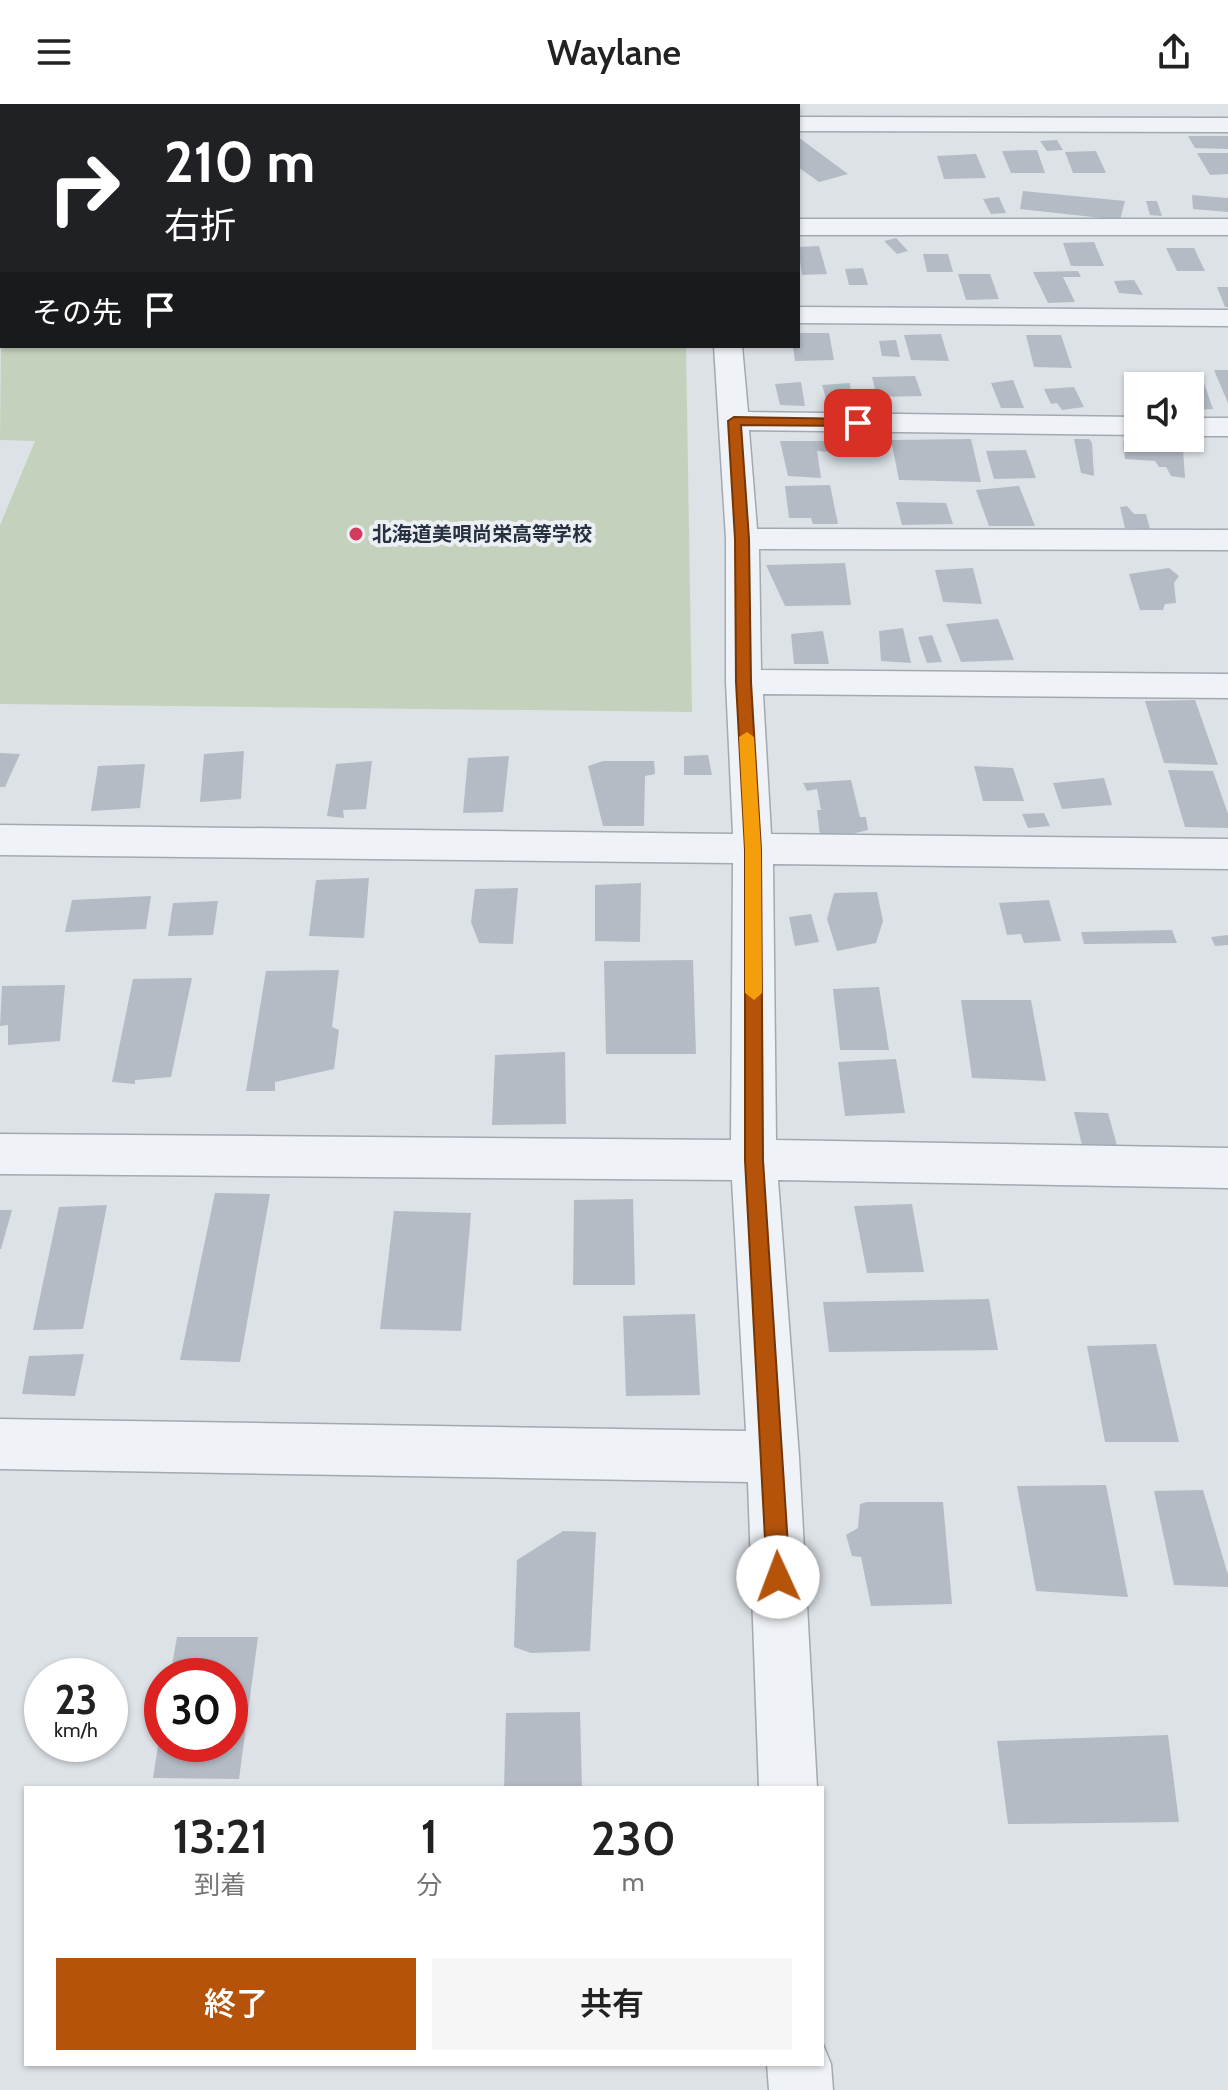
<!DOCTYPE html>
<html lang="ja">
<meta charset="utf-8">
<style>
body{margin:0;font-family:Cabin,"Noto Sans JP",sans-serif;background:#f6f6f6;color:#222;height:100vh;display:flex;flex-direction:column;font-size:30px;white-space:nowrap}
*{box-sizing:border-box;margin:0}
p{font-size:26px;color:#767676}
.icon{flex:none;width:44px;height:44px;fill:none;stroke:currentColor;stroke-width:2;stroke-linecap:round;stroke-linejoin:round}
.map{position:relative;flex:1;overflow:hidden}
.details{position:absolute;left:24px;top:1682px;width:800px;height:280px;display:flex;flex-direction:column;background:#fff;border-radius:0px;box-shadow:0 2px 6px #0004}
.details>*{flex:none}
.top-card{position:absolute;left:0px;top:0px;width:800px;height:244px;box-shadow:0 2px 6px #0004;background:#202124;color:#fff;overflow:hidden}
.fabs{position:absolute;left:1124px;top:268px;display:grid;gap:16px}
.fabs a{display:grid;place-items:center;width:80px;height:80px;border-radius:0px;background:#fff;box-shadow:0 2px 6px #0004;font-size:40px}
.speed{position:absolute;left:24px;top:1554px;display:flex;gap:16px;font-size:40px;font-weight:700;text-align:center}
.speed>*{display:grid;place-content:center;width:104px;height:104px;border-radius:50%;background:#fff;box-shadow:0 2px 6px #0004;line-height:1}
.speed small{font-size:20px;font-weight:400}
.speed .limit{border:12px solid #d22;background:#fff;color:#111}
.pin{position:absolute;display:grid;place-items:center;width:68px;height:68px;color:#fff;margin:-34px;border-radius:16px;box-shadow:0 4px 12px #0006}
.me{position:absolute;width:88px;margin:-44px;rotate:358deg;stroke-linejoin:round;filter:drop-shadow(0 0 6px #0008)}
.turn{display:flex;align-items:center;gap:28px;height:168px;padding:0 32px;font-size:36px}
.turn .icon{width:104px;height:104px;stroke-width:2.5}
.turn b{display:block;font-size:56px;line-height:68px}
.then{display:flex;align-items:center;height:76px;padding:0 32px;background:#0003;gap:16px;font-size:30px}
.eta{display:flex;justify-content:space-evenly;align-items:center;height:136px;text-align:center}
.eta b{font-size:48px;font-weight:600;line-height:56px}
.cta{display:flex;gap:16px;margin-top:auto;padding:16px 32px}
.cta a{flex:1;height:92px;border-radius:0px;background:#b45309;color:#fff;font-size:32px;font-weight:600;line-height:92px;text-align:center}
.cta a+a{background:#f6f6f6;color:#222}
header{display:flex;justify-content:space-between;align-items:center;height:104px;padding:0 32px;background:#fff;font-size:36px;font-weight:600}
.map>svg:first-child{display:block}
.green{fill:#c4d2bd}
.building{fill:#b4bbc4}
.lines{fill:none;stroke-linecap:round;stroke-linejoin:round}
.minor-casing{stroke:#a2a9b1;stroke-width:3}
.minor{fill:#eff2f6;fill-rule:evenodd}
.route{fill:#b45309;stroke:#753606;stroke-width:2}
.slow{fill:#f59e0b}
.poi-dot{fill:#d43a5b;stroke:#ecf0f5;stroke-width:3}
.labels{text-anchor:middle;stroke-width:8;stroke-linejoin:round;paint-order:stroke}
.far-poi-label{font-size:20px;font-weight:bold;fill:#26303e;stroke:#ecf0f5;text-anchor:start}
</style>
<header><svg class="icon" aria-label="menu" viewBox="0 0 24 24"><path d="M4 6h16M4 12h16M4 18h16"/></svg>Waylane<svg class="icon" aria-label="share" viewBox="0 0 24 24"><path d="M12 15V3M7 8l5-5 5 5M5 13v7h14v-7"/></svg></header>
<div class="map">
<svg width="1228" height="1986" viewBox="0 0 1228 1986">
<rect width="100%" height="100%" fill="#dde2e7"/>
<polygon class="green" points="2,145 2,242 686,242 692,608 0,600 0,421 35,337 0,336"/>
<g class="building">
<polygon points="1188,32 1228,32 1228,45 1195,44"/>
<polygon points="798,33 848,70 819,78 798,63"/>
<polygon points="1057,36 1063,46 1047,47 1040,37"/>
<polygon points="1037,46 1045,69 1011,69 1002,47"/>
<polygon points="1096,47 1106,69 1073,69 1065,48"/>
<polygon points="1197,49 1228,49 1228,70 1210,71"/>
<polygon points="976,50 986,74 944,75 937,52"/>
<polygon points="1023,87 1125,97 1120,116 1020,105"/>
<polygon points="1192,91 1228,94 1228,108 1193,105"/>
<polygon points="999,93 1006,109 991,110 983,95"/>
<polygon points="1146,97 1157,97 1162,112 1150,111"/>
<polygon points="896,134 908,147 897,150 884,137"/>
<polygon points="1094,138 1104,162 1071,162 1063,139"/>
<polygon points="819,142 827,170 802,171 798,143"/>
<polygon points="1166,144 1194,144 1205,167 1177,167"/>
<polygon points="923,150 948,150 953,168 927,168"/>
<polygon points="863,164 868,181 849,181 845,165"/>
<polygon points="1078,167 1081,173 1063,173 1075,198 1048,199 1033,168"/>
<polygon points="958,170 990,170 999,195 966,196"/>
<polygon points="1134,176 1143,191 1119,189 1114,177"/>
<polygon points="1217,183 1228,183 1228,203 1225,203"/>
<polygon points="798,229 829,229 834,256 795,257 793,242 798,242"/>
<polygon points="941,230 949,257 911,256 904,231"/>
<polygon points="1026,231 1061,231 1072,264 1034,263"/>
<polygon points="896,236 900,253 882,252 879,237"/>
<polygon points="1214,266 1228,266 1228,299"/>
<polygon points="915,272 922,292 877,293 872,273"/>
<polygon points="1013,276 1024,304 1001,304 991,279"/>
<polygon points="1168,276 1203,276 1213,305 1190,306 1190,282 1170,282"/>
<polygon points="801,278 805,302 780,301 775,280"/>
<polygon points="850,279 852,302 828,301 822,281"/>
<polygon points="1074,283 1084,303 1062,306 1057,299 1051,300 1044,285"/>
<polygon points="971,335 981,378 899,376 891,336"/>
<polygon points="1074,335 1089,335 1092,339 1094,372 1081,369"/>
<polygon points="780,337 828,337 831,348 817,347 821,374 788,372"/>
<polygon points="1123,339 1175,340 1183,345 1185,374 1171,372 1166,363 1159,363 1155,357 1125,355"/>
<polygon points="1026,346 1036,374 994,375 986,347"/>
<polygon points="830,381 838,420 813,420 811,414 789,414 785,382"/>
<polygon points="1019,382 1035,422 989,422 976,386"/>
<polygon points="896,398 946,399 953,420 902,421"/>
<polygon points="1127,402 1134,410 1146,410 1150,425 1125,424 1120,403"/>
<polygon points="845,459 851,501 785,502 766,461"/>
<polygon points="973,464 982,500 943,498 935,466"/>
<polygon points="1169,464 1179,472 1174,479 1176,499 1165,500 1163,506 1140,506 1129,470"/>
<polygon points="998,515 1014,556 961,558 946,520"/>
<polygon points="903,524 911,559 881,557 879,527"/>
<polygon points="823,527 829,560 794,560 791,530"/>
<polygon points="932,531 942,558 927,559 918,533"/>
<polygon points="1195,596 1218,661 1164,659 1145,597"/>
<polygon points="244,647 241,695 200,698 204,650"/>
<polygon points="0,649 20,650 5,683 0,683"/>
<polygon points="708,651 712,671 684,671 684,652"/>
<polygon points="509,652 503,708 463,709 468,654"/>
<polygon points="372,657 366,705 343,706 344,714 327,712 336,660"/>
<polygon points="603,657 654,657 655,670 645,672 644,722 603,722 588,662"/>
<polygon points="145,660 140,704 91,707 98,662"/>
<polygon points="974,662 1013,664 1024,697 983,697"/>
<polygon points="1168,666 1213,667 1228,710 1228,724 1185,723"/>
<polygon points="1104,674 1112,701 1062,705 1053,679"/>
<polygon points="851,676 860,713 866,713 868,726 840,733 820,732 817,706 821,706 817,685 807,687 803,679"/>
<polygon points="1044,709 1050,722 1028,724 1022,710"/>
<polygon points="369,774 364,834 309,832 316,776"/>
<polygon points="641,779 640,838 595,837 595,781"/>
<polygon points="518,784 513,840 479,839 471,818 475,785"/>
<polygon points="877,788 883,817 876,839 837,847 827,815 834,789"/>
<polygon points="151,792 146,825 65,828 72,796"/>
<polygon points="1049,796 1061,837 1024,839 1021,830 1007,831 999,799"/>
<polygon points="218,797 213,831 168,832 173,799"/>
<polygon points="811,810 819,838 795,842 789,813"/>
<polygon points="1172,826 1177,839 1084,840 1081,828"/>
<polygon points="1228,831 1228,841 1215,842 1211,833"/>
<polygon points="693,856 696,950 606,950 604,857"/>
<polygon points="339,866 332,923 339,926 334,965 275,978 275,987 246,987 266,867"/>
<polygon points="192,874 171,973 135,976 135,980 112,978 133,875"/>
<polygon points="65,881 60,937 8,941 8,921 0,922 2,882"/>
<polygon points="879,883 889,946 840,946 833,885"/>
<polygon points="961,896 1031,896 1046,977 972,974"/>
<polygon points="565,948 566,1020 492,1021 495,951"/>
<polygon points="896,955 905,1009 845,1012 838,958"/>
<polygon points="1074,1008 1108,1009 1119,1049 1084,1049"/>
<polygon points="215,1089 270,1090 240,1258 180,1256"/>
<polygon points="633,1095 635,1181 573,1181 574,1096"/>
<polygon points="912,1100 924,1168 867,1169 854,1102"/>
<polygon points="107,1101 83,1225 33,1226 59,1103"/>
<polygon points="0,1106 12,1106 1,1145 0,1145"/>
<polygon points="394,1107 471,1109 461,1227 380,1225"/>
<polygon points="989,1195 998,1246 829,1248 823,1198"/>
<polygon points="695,1210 700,1291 626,1292 623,1212"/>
<polygon points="1156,1240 1179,1338 1105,1338 1087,1242"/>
<polygon points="84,1250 75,1292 22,1290 29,1252"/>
<polygon points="1106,1381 1128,1493 1036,1487 1017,1382"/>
<polygon points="1203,1386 1228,1471 1228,1483 1174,1481 1154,1387"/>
<polygon points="867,1398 943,1398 952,1500 871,1502 861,1453 852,1452 846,1431 858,1424 860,1400"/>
<polygon points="563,1427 596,1428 590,1547 531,1549 514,1543 517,1456"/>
<polygon points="177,1533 258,1533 239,1675 153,1674 160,1629 162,1640 230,1640 230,1572 170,1572"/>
<polygon points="580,1608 582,1684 504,1684 506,1609"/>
<polygon points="1168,1631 1179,1718 1008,1720 997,1637"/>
</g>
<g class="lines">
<g class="minor-casing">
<g id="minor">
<polygon points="246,0 270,0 245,2"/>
<polygon points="699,0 723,0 724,2 700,2"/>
<rect x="0" y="6" width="2" height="14"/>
<polygon points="798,13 1228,14 1228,28 798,27"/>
<rect x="798" y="115" width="430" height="16"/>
<polygon points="798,203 1228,206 1228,222 798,219"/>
<polygon points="714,242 742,242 748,308 1138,313 1138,331 749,326 757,425 1228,426 1228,446 759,445 761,566 1228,570 1228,594 763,590 771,730 1228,735 1228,765 773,760 776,1036 1228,1044 1228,1084 778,1076 799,1353 817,1684 759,1684 748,1378 0,1365 0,1315 746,1327 732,1076 0,1070 0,1030 731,1036 733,759 0,751 0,721 733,730 726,578 726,435"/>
<rect x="1190" y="314" width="38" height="18"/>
<polygon points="822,1938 831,1960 833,1986 769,1986 767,1960 822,1960"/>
</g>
</g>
<use href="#minor" class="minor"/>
</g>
<polygon class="route" points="734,313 858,315 865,319 858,322 741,321 749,435 751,578 761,746 763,1056 790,1473 786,1481 778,1485 771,1481 767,1473 745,1056 745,746 736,578 735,435 728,317"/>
<polygon class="slow" points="747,628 754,633 761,746 762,889 754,896 745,889 745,746 739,633"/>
<circle class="poi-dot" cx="356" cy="430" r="8"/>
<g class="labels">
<g class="far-poi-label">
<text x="372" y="437">北海道美唄尚栄高等学校</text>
</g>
</g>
</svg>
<div class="fabs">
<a><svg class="icon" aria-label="sound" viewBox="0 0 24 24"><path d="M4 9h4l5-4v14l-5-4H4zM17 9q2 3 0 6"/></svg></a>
</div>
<div class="speed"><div>23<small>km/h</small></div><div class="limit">30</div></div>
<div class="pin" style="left:858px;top:319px;background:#d93025"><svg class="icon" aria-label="arrive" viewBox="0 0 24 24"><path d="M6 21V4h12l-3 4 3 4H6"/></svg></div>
<svg class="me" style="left:778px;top:1473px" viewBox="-20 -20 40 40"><circle r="19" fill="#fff"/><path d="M0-13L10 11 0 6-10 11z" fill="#b45309"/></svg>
<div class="top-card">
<div class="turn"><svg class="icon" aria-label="right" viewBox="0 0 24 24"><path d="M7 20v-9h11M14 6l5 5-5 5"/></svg><div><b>210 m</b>右折</div></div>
<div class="then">その先<svg class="icon" aria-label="arrive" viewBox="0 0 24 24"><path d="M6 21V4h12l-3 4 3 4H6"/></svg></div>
</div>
<section class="details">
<div class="eta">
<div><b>13:21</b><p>到着</p></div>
<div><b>1</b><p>分</p></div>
<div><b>230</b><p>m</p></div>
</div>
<div class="cta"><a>終了</a><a>共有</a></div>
</section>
</div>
